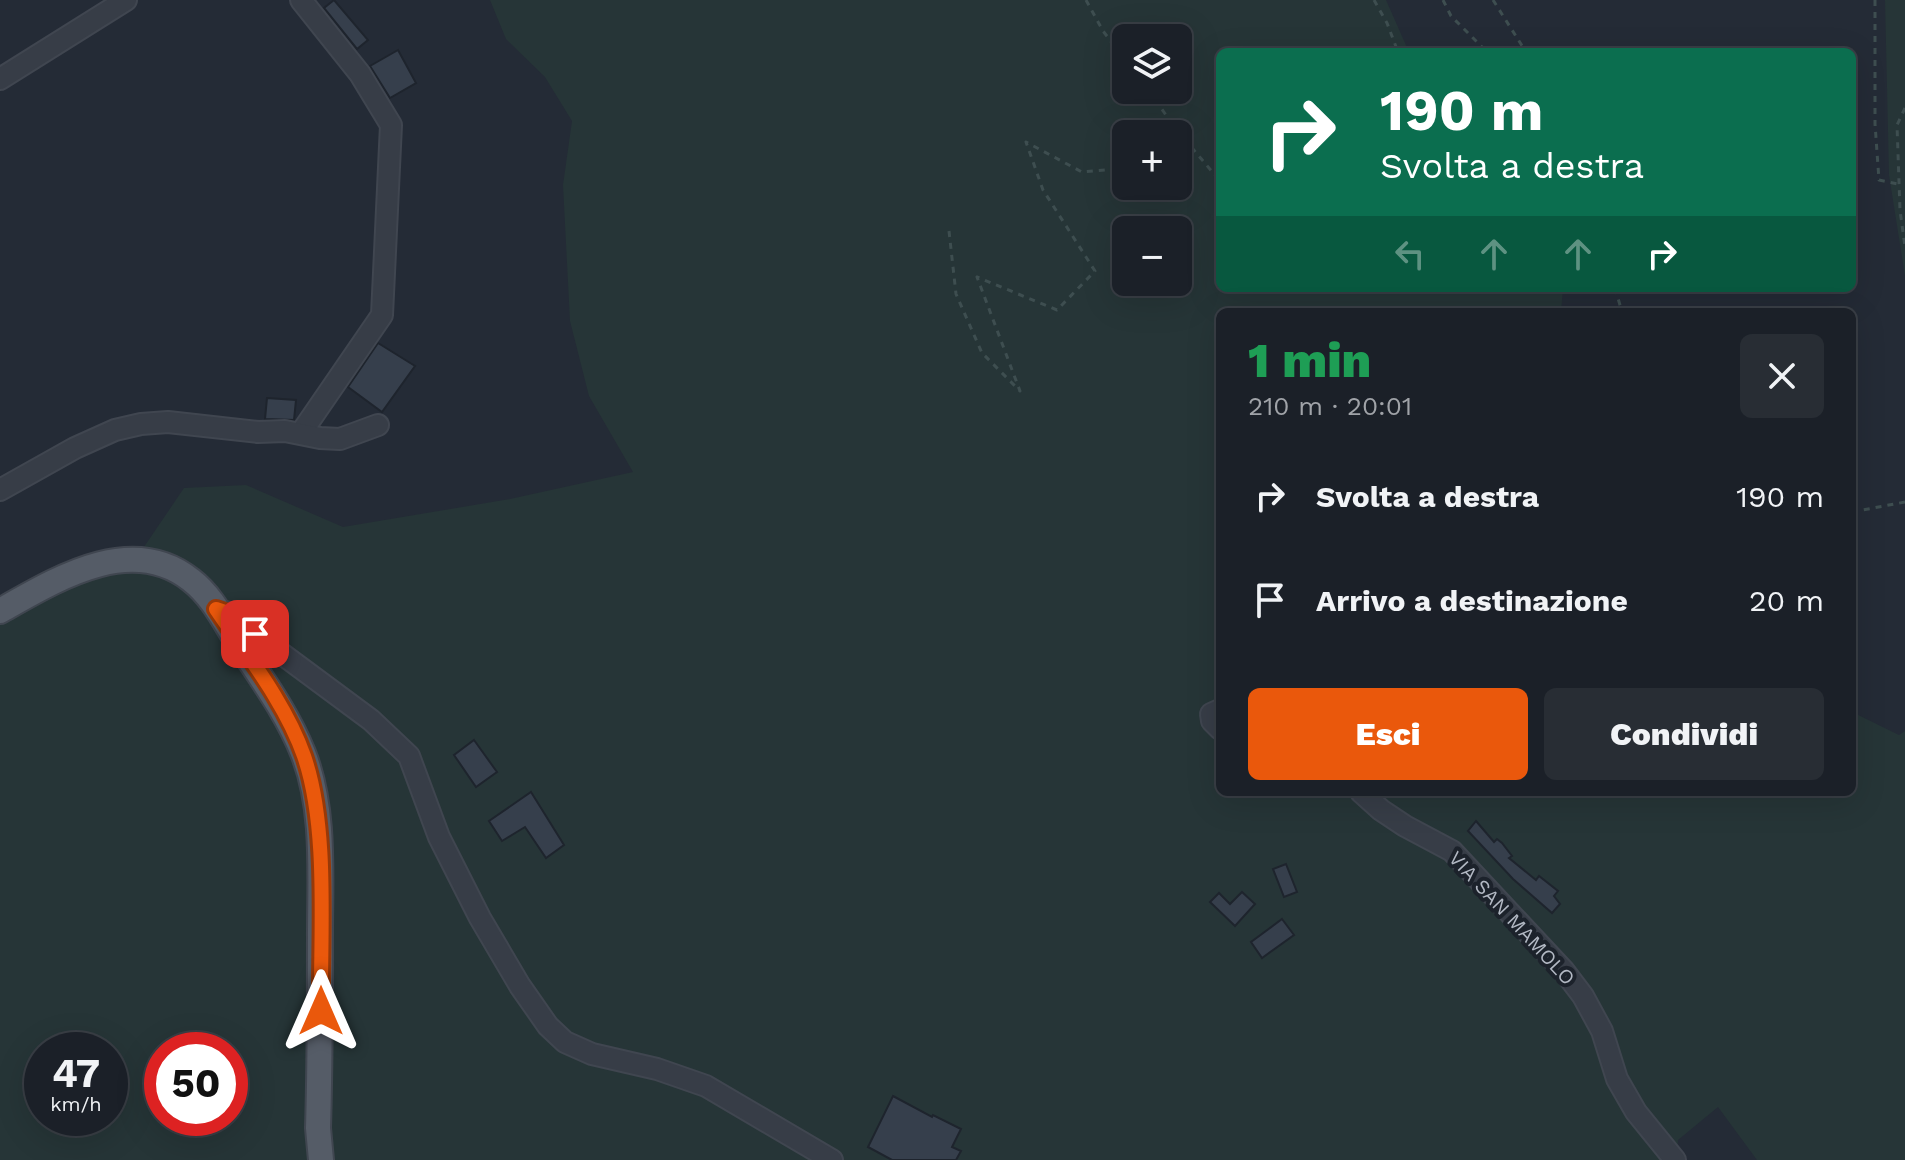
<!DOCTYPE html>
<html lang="it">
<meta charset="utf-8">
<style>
body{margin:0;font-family:"Work Sans",sans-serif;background:#282d34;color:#f1f3f6;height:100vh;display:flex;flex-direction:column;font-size:30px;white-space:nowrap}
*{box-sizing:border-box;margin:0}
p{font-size:26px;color:#a0a3a8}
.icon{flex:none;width:44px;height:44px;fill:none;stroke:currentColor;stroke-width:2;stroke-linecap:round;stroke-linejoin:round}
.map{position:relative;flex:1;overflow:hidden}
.side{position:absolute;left:1216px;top:308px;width:640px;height:488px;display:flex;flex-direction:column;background:#1b2028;border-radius:12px;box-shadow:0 8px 32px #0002,0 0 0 2px #393e45}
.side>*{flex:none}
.hud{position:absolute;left:1216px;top:48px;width:640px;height:244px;border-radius:12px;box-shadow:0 8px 32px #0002,0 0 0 2px #393e45;background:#0b6e4f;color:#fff;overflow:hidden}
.controls{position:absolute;left:1112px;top:24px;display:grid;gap:16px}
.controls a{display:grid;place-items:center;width:80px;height:80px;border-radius:12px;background:#1b2028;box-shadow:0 8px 32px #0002,0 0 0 2px #393e45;font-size:40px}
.speed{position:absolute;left:24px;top:1032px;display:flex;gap:16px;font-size:40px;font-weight:700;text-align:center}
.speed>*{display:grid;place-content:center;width:104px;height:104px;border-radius:50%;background:#1b2028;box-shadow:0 8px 32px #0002,0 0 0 2px #393e45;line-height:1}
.speed small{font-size:20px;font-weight:400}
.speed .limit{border:12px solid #d22;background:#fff;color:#111}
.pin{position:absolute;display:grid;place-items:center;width:68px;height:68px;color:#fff;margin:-34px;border-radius:16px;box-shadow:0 4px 12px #0006}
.me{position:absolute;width:88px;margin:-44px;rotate:0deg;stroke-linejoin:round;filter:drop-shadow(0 0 6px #0008)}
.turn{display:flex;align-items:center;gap:28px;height:168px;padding:0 32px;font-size:36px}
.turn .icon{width:104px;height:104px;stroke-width:2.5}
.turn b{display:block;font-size:56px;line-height:68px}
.lanes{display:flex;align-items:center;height:76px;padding:0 32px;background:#0003;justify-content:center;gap:40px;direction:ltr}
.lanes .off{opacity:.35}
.round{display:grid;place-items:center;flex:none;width:84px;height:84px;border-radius:12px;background:#282d34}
.overview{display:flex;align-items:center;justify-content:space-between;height:136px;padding:0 32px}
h1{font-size:48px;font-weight:800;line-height:60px;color:#1e9e55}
.button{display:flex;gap:16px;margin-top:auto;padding:16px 32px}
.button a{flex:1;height:92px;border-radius:12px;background:#ea580c;color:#fff;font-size:32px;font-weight:800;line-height:92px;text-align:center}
.button a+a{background:#282d34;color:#f1f3f6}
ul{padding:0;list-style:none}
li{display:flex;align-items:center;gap:24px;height:104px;padding:0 32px}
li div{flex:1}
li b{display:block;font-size:30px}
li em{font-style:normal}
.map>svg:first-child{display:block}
.green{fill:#263537;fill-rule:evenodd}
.building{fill:#363f4c;stroke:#1e242d;stroke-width:2}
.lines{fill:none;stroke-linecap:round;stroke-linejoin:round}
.minor-casing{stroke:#404650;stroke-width:24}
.major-casing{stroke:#404650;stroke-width:28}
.path{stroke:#3e4e50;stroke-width:3;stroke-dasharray:6 6;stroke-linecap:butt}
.minor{stroke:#373d47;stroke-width:20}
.major{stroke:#555c67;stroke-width:24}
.route-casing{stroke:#983908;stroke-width:20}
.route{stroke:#ea580c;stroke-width:14}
.labels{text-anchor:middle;stroke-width:8;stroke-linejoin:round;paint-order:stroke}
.street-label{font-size:20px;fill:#b2b8c3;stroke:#1c222b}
</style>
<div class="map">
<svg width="1905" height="1160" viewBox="0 0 1905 1160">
<rect width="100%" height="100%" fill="#242b36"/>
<g class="green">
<path d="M490,0H1386L1409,52H1220V288H1563L1561,312H1220V792H1852V712L1899,735L1905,731V1160H1757L1718,1107L1678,1140L1677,1160H0V622L75,576L129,569L184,488L246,485L343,527L510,499L633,472L589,396L570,321L563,185L572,121L545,77L506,39ZM1126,38H1178V90H1126ZM1126,134H1178V186H1126ZM1126,230H1178V282H1126ZM42,1050H110V1118H42ZM162,1050H230V1118H162Z"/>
<polygon points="1885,0 1905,0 1905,276 1889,175"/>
</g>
<g class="building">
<polygon points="334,0 368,40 357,49 324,8"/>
<polygon points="398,50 416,83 390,98 370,66"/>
<polygon points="378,343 415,366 382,412 348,387"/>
<polygon points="267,398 296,400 294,420 265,419"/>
<polygon points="474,740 497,772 476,787 454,755"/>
<polygon points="531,792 564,845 546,858 525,827 502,841 489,821"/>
<polygon points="1476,821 1494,842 1497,839 1502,843 1512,856 1509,858 1536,880 1539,876 1558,891 1554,896 1560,904 1552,913 1513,879 1468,831"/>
<polygon points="1286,864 1297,892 1284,897 1273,869"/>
<polygon points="1242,892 1255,904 1235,926 1210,902 1219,893 1230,904"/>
<polygon points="1282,919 1294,935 1262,958 1251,942"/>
<polygon points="893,1096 932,1117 933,1115 961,1129 952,1147 961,1151 956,1160 892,1160 868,1147"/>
</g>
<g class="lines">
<g class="minor-casing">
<g id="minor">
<polyline points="0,79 126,0"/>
<polyline points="301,433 382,315 391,125 360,74 301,0"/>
<polyline points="0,490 75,448 115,430 141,424 168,422 258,432 285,431 320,438 340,439 378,425"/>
<polyline points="216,609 234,615 255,634 371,720 409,756 439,837 480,918 520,986 548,1026 565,1042 592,1054 657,1069 706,1086 832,1160"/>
<polyline points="1220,710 1211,714 1212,721 1220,729"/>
<polyline points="1361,792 1381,810 1405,826 1452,851 1564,971 1583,996 1602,1031 1617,1079 1636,1112 1675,1160"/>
</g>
</g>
<g class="major-casing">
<path id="major" d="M0,611C55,580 131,532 191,580C212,596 224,621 238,643C261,678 287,713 303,753C325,808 320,875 320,933C320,998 320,1063 318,1128L321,1160"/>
</g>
<g class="path">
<polyline points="1086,0 1103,31 1126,61"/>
<polyline points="1374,0 1387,23 1398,52"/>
<polyline points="1443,0 1451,16 1487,52"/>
<polyline points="1493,0 1526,52"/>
<polyline points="1875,0 1875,124 1879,180 1898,184"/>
<polyline points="1148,90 1176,129 1220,181"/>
<polyline points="1905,108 1897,125 1900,210 1905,247"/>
<polyline points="949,231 956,294 982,353 1020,391 977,277 1057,310 1095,271 1043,190 1026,142 1082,172 1126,168"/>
<polyline points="1615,288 1622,312"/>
<polyline points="1852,512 1905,502"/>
</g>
<use href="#minor" class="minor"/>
<use href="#major" class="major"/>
</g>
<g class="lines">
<g class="route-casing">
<path id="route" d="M255,634L234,615L216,609C247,655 286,704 304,756C329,828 320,934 321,1011"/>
</g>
<use href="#route" class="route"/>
</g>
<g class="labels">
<g class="street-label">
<text transform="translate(1512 918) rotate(47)" y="7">VIA SAN MAMOLO</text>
</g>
</g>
</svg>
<div class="controls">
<a><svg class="icon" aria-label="layers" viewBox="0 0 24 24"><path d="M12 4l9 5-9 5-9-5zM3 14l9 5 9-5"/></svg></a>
<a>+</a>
<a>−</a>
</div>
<div class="speed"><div>47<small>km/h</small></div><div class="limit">50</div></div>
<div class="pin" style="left:255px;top:634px;background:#d93025"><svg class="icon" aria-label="arrive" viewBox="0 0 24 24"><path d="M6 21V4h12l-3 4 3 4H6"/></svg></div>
<svg class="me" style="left:321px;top:1011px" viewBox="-20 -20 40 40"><path d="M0-17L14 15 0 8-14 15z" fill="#ea580c" stroke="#fff" stroke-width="4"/></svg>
<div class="hud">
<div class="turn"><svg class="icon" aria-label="right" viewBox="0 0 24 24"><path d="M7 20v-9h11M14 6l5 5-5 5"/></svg><div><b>190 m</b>Svolta a destra</div></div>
<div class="lanes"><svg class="icon off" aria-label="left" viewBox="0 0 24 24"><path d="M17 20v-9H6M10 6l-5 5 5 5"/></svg><svg class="icon off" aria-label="ahead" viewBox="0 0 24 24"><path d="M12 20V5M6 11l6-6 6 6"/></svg><svg class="icon off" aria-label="ahead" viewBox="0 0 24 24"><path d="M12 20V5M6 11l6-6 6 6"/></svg><svg class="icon" aria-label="right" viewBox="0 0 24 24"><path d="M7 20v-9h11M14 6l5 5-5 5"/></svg></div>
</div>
<section class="side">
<div class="overview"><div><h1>1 min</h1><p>210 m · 20:01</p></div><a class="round"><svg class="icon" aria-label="close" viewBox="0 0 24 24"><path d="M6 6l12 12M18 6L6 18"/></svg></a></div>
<ul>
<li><svg class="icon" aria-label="right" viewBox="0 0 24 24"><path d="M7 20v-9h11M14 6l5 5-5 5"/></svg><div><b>Svolta a destra</b></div><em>190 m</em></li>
<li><svg class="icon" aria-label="arrive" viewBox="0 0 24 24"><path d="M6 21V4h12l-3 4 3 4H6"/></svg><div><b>Arrivo a destinazione</b></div><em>20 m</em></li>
</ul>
<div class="button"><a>Esci</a><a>Condividi</a></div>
</section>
</div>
